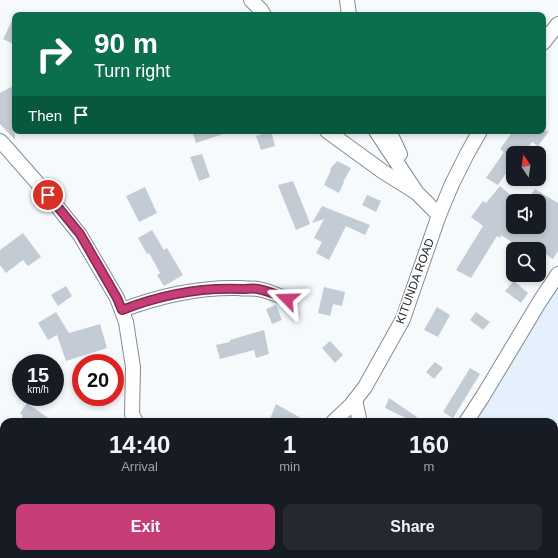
<!DOCTYPE html>
<style>
body{margin:0;font-family:Helvetica,sans-serif;background:#242831;color:#f1f3f6;height:100vh;display:flex;flex-direction:column;font-size:15px;white-space:nowrap}
*{box-sizing:border-box;margin:0}
p{font-size:13px;color:#9ea1a6}
.icon{flex:none;width:22px;height:22px;fill:none;stroke:currentColor;stroke-width:2;stroke-linecap:round;stroke-linejoin:round}
.map{position:relative;flex:1;overflow:hidden}
.side{position:absolute;left:0px;top:418px;width:558px;height:140px;display:flex;flex-direction:column;background:#171b24;border-radius:12px 12px 0 0;box-shadow:0 2px 6px #0003}
.side>*{flex:none}
.guide{position:absolute;left:12px;top:12px;width:534px;height:122px;border-radius:8px;box-shadow:0 2px 6px #0003;background:#0b6e4f;color:#fff;overflow:hidden}
.needle{width:26px;rotate:347deg}
.controls{position:absolute;left:506px;top:146px;display:grid;gap:8px}
.controls a{display:grid;place-items:center;width:40px;height:40px;border-radius:8px;background:#171b24;box-shadow:0 2px 6px #0003;font-size:20px}
.speed{position:absolute;left:12px;top:354px;display:flex;gap:8px;font-size:20px;font-weight:700;text-align:center}
.speed>*{display:grid;place-content:center;width:52px;height:52px;border-radius:50%;background:#171b24;box-shadow:0 2px 6px #0003;line-height:1}
.speed small{font-size:10px;font-weight:400}
.speed .limit{border:6px solid #d22;background:#fff;color:#111}
.pin{position:absolute;display:grid;place-items:center;width:34px;height:34px;color:#fff;margin:-17px;border:2px solid #fff;border-radius:50%;box-shadow:0 1px 4px #0007}
.me{position:absolute;width:44px;margin:-22px;rotate:292deg;stroke-linejoin:round;filter:drop-shadow(0 0 3px #0008)}
.turn{display:flex;align-items:center;gap:14px;height:84px;padding:0 16px;font-size:18px}
.turn .icon{width:52px;height:52px;stroke-width:2.5}
.turn b{display:block;font-size:28px;line-height:34px}
.then{display:flex;align-items:center;height:38px;padding:0 16px;background:#0003;gap:8px;font-size:15px}
.eta{display:flex;justify-content:space-evenly;align-items:center;height:68px;text-align:center}
.eta b{font-size:24px;font-weight:600;line-height:28px}
.primary-button{display:flex;gap:8px;margin-top:auto;padding:8px 16px}
.primary-button a{flex:1;height:46px;border-radius:8px;background:#c63d78;color:#fff;font-size:16px;font-weight:600;line-height:46px;text-align:center}
.primary-button a+a{background:#242831;color:#f1f3f6}
.map>svg:first-child{display:block}
.built{fill:#e4f0fc}
.building{fill:#c3ccd5}
.lines{fill:none;stroke-linecap:round;stroke-linejoin:round}
.minor-casing{stroke:#848c94;stroke-width:16}
.path{stroke:#9b9fa2;stroke-width:2.5;stroke-dasharray:3 2;stroke-linecap:butt}
.minor{stroke:#fff;stroke-width:14}
.route-casing{stroke:#81284e;stroke-width:10}
.route{stroke:#c63d78;stroke-width:7}
.labels{text-anchor:middle;stroke-width:3;stroke-linejoin:round;paint-order:stroke}
.street-label{font-size:12px;fill:#25292c;stroke:#fff}
</style>
<div class="map">
<svg width="558" height="558" viewBox="0 0 558 558">
<rect width="100%" height="100%" fill="#f6fafd"/>
<polygon class="built" points="558,271 558,558 524,558 518,554 554,554 554,422 461,422"/>
<g class="building">
<polygon points="15,15 15,45 3,39"/>
<polygon points="15,85 15,140 0,124 0,93"/>
<polygon points="192,131 226,131 226,133 196,143"/>
<polygon points="271,131 275,146 261,150 256,136"/>
<polygon points="513,131 549,131 538,146 532,142 524,153 513,153 513,163 498,185 486,178 504,152 500,149"/>
<polygon points="202,154 210,177 199,181 190,157"/>
<polygon points="337,161 351,168 343,182 344,182 339,193 324,185 331,170 330,169"/>
<polygon points="293,181 308,218 310,224 296,230 281,193 278,185"/>
<polygon points="500,186 513,197 513,227 539,227 539,201 527,201 535,189 558,203 558,251 553,259 529,243 525,249 522,249 501,235 500,238 497,236 471,278 456,270 483,226 471,217 483,201 486,203"/>
<polygon points="145,187 157,213 139,222 126,196"/>
<polygon points="367,195 381,201 376,212 362,205"/>
<polygon points="322,206 370,225 365,235 346,226 329,260 316,253 322,242 314,238 324,219 312,223"/>
<polygon points="152,230 164,250 167,248 183,275 164,286 157,275 160,273 149,253 147,254 138,238"/>
<polygon points="23,233 41,257 28,266 23,260 6,273 0,265 0,250"/>
<polygon points="514,281 528,293 521,303 505,291"/>
<polygon points="66,286 72,296 58,306 51,295"/>
<polygon points="324,287 345,292 342,306 333,304 330,316 318,313"/>
<polygon points="276,305 282,320 272,324 266,309"/>
<polygon points="437,307 450,315 438,337 424,330"/>
<polygon points="56,312 69,333 100,324 107,348 66,361 57,335 48,340 38,323"/>
<polygon points="476,312 490,322 483,330 470,320"/>
<polygon points="264,330 269,354 256,358 254,350 220,359 216,345 230,342 230,340"/>
<polygon points="330,341 343,355 335,363 322,348"/>
<polygon points="435,362 443,368 434,379 426,372"/>
<polygon points="470,368 480,374 453,418 443,412"/>
<polygon points="389,398 417,417 414,422 385,408"/>
<polygon points="27,403 54,422 19,422 23,416 20,413"/>
<polygon points="276,404 308,422 278,422 270,419"/>
</g>
<g class="lines">
<g class="minor-casing">
<g id="minor">
<polyline points="251,0 261,10 264,15"/>
<polyline points="347,0 349,15"/>
<polyline points="543,43 558,24"/>
<polyline points="327,131 382,171 417,193"/>
<polyline points="376,131 417,193 439,215"/>
<polyline points="389,131 400,154"/>
<polyline points="0,141 4,145 48,195 80,235 117,298 126,322 133,367 132,414 136,422"/>
<path d="M122,310C159,296 200,287 239,288C245,289 252,288 258,289C268,291 278,295 287,299"/>
<polyline points="355,400 359,418 359,422"/>
<polyline points="333,422 351,405 365,387 403,319 439,215 452,184 467,154 480,131"/>
<polyline points="466,422 483,396 540,301 558,274"/>
<polyline points="0,529 4,531"/>
<polyline points="66,554 73,556 74,554"/>
<polyline points="239,554 240,558"/>
<polyline points="378,554 379,558"/>
<polyline points="541,554 548,558"/>
</g>
</g>
<g class="path">
<polyline points="302,554 309,558"/>
<polyline points="347,558 351,554"/>
</g>
<use href="#minor" class="minor"/>
</g>
<g class="lines">
<g class="route-casing">
<path id="route" d="M48,195L80,234L117,298L122,310C160,295 201,287 242,289C248,289 253,288 258,289C268,291 278,295 287,299"/>
</g>
<use href="#route" class="route"/>
</g>
<g class="labels">
<g class="street-label">
<text transform="translate(415 281) rotate(-70)" y="4">KITUNDA ROAD</text>
</g>
</g>
</svg>
<div class="controls">
<a><svg class="needle" viewBox="-14 -14 28 28"><path d="M0-13l5 13h-10z" fill="#e53935"/><path d="M0 13l5-13h-10z" fill="#9ea1a6"/></svg></a>
<a><svg class="icon" aria-label="sound" viewBox="0 0 24 24"><path d="M4 9h4l5-4v14l-5-4H4zM17 9q2 3 0 6"/></svg></a>
<a><svg class="icon" aria-label="search" viewBox="0 0 24 24"><circle cx="10" cy="10" r="6"/><path d="M15 15l6 6"/></svg></a>
</div>
<div class="speed"><div>15<small>km/h</small></div><div class="limit">20</div></div>
<div class="pin" style="left:48px;top:195px;background:#d93025"><svg class="icon" aria-label="arrive" viewBox="0 0 24 24"><path d="M6 21V4h12l-3 4 3 4H6"/></svg></div>
<svg class="me" style="left:287px;top:299px" viewBox="-20 -20 40 40"><path d="M0-17L14 15 0 8-14 15z" fill="#c63d78" stroke="#fff" stroke-width="4"/></svg>
<div class="guide">
<div class="turn"><svg class="icon" aria-label="right" viewBox="0 0 24 24"><path d="M7 20v-9h11M14 6l5 5-5 5"/></svg><div><b>90 m</b>Turn right</div></div>
<div class="then">Then<svg class="icon" aria-label="arrive" viewBox="0 0 24 24"><path d="M6 21V4h12l-3 4 3 4H6"/></svg></div>
</div>
<section class="side">
<div class="eta">
<div><b>14:40</b><p>Arrival</p></div>
<div><b>1</b><p>min</p></div>
<div><b>160</b><p>m</p></div>
</div>
<div class="primary-button"><a>Exit</a><a>Share</a></div>
</section>
</div>
